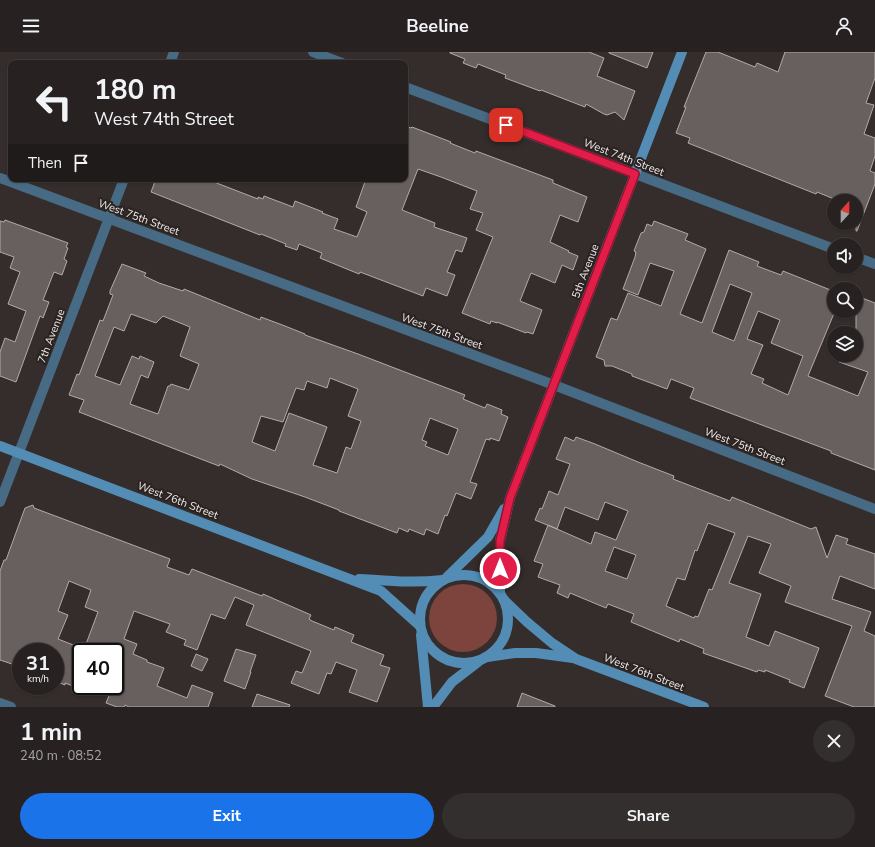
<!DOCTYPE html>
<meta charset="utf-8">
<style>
body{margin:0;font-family:"Nunito Sans",sans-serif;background:#332f2e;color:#f1f3f6;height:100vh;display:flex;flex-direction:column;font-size:15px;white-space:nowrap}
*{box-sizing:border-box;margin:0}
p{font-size:13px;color:#a4a4a5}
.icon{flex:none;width:22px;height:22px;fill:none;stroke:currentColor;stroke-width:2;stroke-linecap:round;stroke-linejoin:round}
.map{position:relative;height:655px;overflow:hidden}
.details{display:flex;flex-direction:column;background:#272221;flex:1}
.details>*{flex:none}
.top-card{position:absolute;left:8px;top:8px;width:400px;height:122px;border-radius:8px;box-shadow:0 1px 3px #0004,0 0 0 1px #433f3f;background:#272221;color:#f1f3f6;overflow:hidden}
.needle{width:26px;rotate:21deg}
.buttons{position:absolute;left:827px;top:142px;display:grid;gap:8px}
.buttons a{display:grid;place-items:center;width:36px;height:36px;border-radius:50%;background:#272221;box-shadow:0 1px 3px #0004,0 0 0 1px #433f3f;font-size:20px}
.speed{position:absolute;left:12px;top:591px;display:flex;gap:8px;font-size:20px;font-weight:700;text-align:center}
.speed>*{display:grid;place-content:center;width:52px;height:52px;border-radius:50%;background:#272221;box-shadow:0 1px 3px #0004,0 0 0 1px #433f3f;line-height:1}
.speed small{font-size:10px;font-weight:400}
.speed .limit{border:2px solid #111;border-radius:6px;background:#fff;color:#111}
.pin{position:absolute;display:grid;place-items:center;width:34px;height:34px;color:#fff;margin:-17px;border-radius:8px;box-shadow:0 2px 6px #0006}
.me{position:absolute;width:44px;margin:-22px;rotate:0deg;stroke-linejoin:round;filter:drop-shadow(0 0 3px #0008)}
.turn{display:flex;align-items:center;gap:14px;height:84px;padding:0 20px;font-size:18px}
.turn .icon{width:52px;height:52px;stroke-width:2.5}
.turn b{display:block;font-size:28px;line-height:34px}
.then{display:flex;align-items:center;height:38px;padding:0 20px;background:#0003;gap:8px;font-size:15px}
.round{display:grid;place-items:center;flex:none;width:42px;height:42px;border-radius:21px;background:#332f2e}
.head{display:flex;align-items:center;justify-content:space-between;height:68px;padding:0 20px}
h1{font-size:24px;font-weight:700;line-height:30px}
.cta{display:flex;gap:8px;margin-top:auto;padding:8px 20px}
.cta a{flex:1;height:46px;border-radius:24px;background:#1a73e8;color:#fff;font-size:16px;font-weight:700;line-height:46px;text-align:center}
.cta a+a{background:#332f2e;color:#f1f3f6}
header{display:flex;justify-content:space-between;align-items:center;height:52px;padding:0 20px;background:#272221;font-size:18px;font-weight:700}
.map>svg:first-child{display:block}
.green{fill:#7c443c}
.building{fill:#68605f;stroke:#b3aaa8;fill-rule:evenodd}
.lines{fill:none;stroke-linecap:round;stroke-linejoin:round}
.street{stroke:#486b85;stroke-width:10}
.secondary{stroke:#538db6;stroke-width:10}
.route-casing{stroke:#92132f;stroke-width:10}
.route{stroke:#e11d48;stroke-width:7}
.labels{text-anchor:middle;stroke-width:4;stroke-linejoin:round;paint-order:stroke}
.street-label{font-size:11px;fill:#f0ebea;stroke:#2a2322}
</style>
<header><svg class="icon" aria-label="menu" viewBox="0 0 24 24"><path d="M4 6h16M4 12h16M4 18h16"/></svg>Beeline<svg class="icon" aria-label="person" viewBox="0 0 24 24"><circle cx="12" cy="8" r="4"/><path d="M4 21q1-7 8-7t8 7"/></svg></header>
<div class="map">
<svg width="875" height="655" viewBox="0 0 875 655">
<rect width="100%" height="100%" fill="#342d2c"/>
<circle class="green" cx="463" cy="566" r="34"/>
<g class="building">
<polygon points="450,0 589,0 604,6 597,24 635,39 624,68 615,60 607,63 604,62 586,52 585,55 541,38 540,39 505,26 506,23 478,12 476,16 463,11 465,7 450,1"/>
<polygon points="609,0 653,0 647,16 609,1"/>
<polygon points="706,0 718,0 755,15 757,11 778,20 785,0 875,0 875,26 866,51 874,53 864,82 875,86 875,104 870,119 875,121 875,132 857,179 856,179 856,149 839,149 817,140 816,142 688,91 690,86 676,81 686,55 684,55"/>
<polygon points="405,74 411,76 412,75 451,90 450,91 475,101 476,99 553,128 553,131 587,145 578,170 560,163 550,190 569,199 568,200 578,204 573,218 562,213 555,231 531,221 520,249 542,258 533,282 527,280 526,281 497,270 497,271 491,269 490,272 462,261 493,185 476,178 483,161 470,157 477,139 441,125 418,117 402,158 435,171 434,175 467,186 462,200 456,198 447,220 455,223 447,244 426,236 423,244 360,220 359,222 320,206 322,201 299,192 297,198 285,194 286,192 261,182 260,183 151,140 156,127 215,127 214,130 258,147 258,145 263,147 264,144 293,155 295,149 323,160 322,161 338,167 334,177 357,185 367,160 356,155 366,127 405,127"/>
<polygon points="5,168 68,191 66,195 68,196 64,207 67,209 62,223 54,220 43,248 49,250 43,266 40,264 16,330 0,324 0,300 5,286 15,290 26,259 8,252 20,220 10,216 14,205 0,200 0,169 4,170"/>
<path d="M654,169L688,182L685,188L706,197L680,262L702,271L729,198L759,210L757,214L781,223L783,219L833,239L835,259L808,324L858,344L868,320L839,310L841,303H856V263L862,246L875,251V418L831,401V399L690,346L694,336L671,327L667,337L632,324V322L612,314H605L604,308L596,305L611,266L617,268L628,241L661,254L674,219L650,211L638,243L623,237L635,205L636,200L634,199L641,181L644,180L647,172L652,174ZM730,232L752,241L734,289L712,280ZM758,259L780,268L771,291L803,304L788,343L762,331L764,327L751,322L763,293L747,287Z"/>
<path d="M122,212L146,221L144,224L159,231L183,239L184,237L260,268L261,265L285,274L305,282V283L358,302L465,343L463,347L485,356L487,352L502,358L501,362L508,365L499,389L490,386V388L486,387L470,430L477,432L471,447L456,441L447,464L445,463L438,482L426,477L424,483L409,477L408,480L399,476L397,481L339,459V458L305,445L252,427L220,412L219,414L79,360L84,348L69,343L77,322L79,323L100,268L103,269L113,243L110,242V239ZM131,262L156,271L163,264L190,275L180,304L199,312L189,338L171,332L170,334H168L158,362L130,352L141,323L148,326L154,310L140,304L139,307L132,304L120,333L95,324L114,275L124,279ZM330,326L358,337L348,364L361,369L351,397L346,395L337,421L313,413L327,375L289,361L275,399L252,390L261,364L283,370L296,336L304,338L307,329L327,336ZM430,366L458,377L448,403L425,394L427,390L422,388Z"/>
<path d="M565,385L574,389L576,385L595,392L638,410L674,424L673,427L730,449L732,445L811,477L816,475L827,506L836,483L848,487L846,492L875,502V537L840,524L832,547L871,560L864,579L875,584V655H854L825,644L852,574L785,550L791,534L759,521L771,492L748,484L729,531L761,542L746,585L769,594L775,579L819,596L804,636L789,630L790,628L765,618V620L758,618L757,620L703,601L704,597L680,587L679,590L631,570L634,562L608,552L606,556L570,541L568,546L557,541L560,533L538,525L543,512L534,509L548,473L591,492L595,480L616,488L628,459L605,450L598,468L565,455L557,477L535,468L540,456L542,457L549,439L558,443L570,412L556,407ZM708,471L735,481L712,538L709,537L698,565L695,564L694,566L666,554L677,526L685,528L695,498L697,499ZM614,495L636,503L627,527L605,519Z"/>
<polygon points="33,453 34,456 170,507 167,515 189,523 192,517 262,544 263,542 311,563 309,567 312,569 334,578 335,575 354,583 351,590 384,603 380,613 390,616 377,650 349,640 357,618 336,610 331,622 327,621 319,642 291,631 296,619 302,621 311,599 246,573 254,553 235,545 225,567 211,562 197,598 184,593 186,588 166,580 170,572 134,559 124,587 137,592 133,602 147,608 147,610 164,616 157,634 187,646 192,633 213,641 208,655 129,655 125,653 124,655 117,655 106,651 113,634 116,634 123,615 115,612 115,600 83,600 98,560 85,555 91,538 69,529 58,559 68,563 58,587 81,596 81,637 65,631 65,633 55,629 55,600 21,600 21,615 0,608 0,519 4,508 6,508 25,456"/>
<polygon points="236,597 256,603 250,620 251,620 245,637 224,629"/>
<polygon points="196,602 208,607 202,619 191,614"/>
<polygon points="522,641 555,654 555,655 517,655"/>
<polygon points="257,642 290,653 289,655 252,655"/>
</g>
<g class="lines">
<g class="street">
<polyline points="313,0 342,11"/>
<polyline points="170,11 174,0"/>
<polyline points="405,35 834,197"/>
<polyline points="0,126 554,333 875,457"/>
<polyline points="856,205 875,212"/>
<polyline points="0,450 124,127"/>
<polyline points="0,651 11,655"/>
</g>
<g class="secondary">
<polyline points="0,394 381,539 420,574"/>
<circle cx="464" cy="567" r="44"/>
<polyline points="447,525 488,485 504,457"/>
<path d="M359,527C387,529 414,531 443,528"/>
<polyline points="500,542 500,489 510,446 682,0"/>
<polyline points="504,548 527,570 552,591 576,607 704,655"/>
<polyline points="421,583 428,655"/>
<polyline points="487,605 515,601 536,601 573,606"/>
<polyline points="433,655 452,630 478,610"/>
</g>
</g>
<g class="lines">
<g class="route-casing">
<polyline id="route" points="500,517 500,489 510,446 635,122 506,73"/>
</g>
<use href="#route" class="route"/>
</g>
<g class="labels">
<g class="street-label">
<text transform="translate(624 105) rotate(21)" y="4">West 74th Street</text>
<text transform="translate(139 165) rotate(20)" y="4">West 75th Street</text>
<text transform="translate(585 219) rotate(-69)" y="4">5th Avenue</text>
<text transform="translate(442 279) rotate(20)" y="4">West 75th Street</text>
<text transform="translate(51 284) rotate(-69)" y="4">7th Avenue</text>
<text transform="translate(745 394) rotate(21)" y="4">West 75th Street</text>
<text transform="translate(178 448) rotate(21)" y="4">West 76th Street</text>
<text transform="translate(644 620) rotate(21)" y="4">West 76th Street</text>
</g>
</g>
</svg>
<div class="buttons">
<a><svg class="needle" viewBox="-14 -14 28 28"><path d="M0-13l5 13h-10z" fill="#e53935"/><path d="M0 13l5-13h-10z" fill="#a4a4a5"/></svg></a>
<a><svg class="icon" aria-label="sound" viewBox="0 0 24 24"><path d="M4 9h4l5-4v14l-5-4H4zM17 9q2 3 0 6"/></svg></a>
<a><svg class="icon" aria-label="search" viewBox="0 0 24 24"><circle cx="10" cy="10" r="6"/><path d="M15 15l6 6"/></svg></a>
<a><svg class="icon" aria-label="layers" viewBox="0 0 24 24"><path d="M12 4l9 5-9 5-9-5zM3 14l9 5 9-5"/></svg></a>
</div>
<div class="speed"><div>31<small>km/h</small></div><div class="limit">40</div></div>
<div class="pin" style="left:506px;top:73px;background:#d93025"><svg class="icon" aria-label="arrive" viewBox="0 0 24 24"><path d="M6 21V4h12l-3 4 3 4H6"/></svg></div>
<svg class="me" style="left:500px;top:517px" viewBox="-20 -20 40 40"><circle r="17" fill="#e11d48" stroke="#fff" stroke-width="3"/><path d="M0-11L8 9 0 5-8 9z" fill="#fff"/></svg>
<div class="top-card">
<div class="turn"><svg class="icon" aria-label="left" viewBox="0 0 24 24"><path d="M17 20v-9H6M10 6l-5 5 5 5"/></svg><div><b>180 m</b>West 74th Street</div></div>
<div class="then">Then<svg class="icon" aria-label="arrive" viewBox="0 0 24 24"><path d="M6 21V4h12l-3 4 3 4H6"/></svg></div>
</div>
</div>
<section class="details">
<div class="head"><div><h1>1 min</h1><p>240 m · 08:52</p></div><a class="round"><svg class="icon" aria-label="close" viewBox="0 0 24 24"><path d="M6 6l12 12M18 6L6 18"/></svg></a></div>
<div class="cta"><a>Exit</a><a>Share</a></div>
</section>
